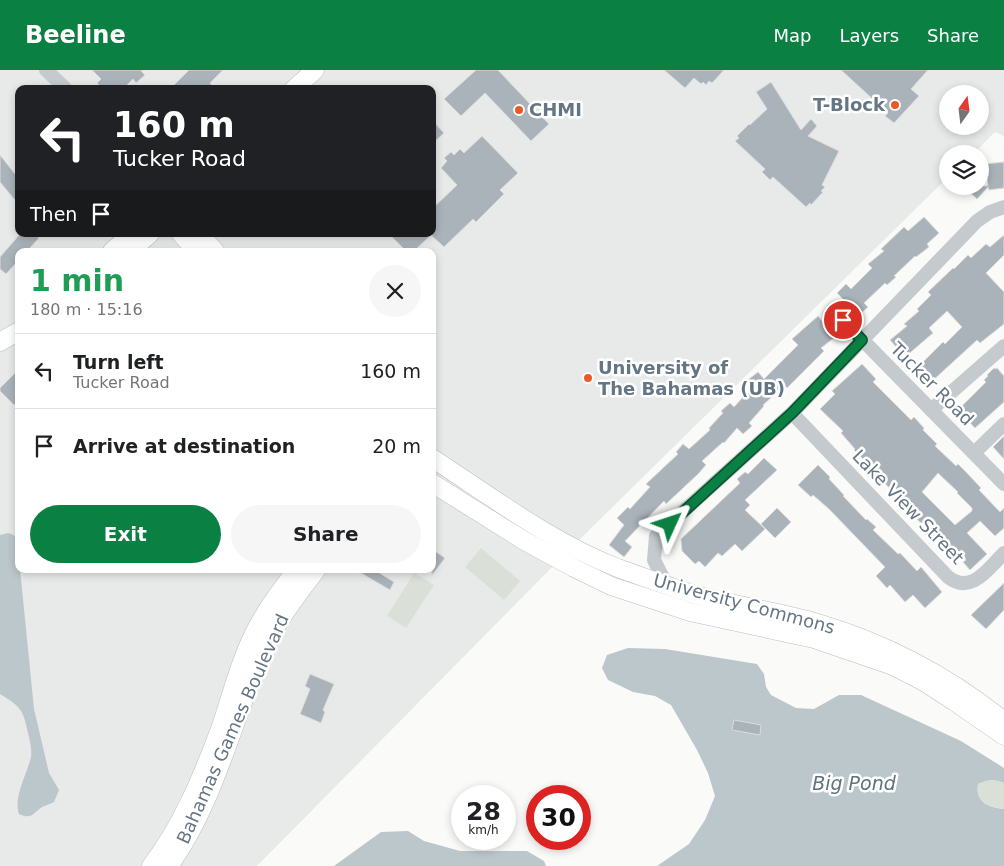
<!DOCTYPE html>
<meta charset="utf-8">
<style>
body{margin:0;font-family:"DejaVu Sans",sans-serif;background:#f6f6f6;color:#202124;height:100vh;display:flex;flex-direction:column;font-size:19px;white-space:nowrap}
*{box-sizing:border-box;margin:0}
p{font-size:16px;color:#757577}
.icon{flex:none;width:28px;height:28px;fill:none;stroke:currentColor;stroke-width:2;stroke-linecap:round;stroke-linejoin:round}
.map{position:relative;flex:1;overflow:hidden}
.sheet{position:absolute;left:15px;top:178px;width:421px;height:325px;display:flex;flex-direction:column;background:#fff;border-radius:10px;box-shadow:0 2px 8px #0003}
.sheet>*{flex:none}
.banner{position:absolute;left:15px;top:15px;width:421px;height:152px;border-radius:10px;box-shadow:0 2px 8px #0003;background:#202124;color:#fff;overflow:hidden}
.needle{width:32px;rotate:14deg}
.fabs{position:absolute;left:939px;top:15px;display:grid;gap:10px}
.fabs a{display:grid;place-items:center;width:50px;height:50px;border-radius:50%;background:#fff;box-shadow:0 2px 8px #0003;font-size:25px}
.speed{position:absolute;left:451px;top:715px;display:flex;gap:10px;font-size:25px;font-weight:700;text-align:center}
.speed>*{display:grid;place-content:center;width:65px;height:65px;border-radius:50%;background:#fff;box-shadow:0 2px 8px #0003;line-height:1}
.speed small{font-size:12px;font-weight:400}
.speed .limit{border:8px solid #d22;background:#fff;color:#111}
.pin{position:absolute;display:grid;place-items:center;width:42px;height:42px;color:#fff;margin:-21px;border:2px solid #fff;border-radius:50%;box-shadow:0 1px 5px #0007}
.me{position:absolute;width:55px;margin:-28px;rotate:48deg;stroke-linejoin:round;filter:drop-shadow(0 0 4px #0008)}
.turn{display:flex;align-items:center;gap:18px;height:105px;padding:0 15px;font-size:22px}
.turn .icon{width:65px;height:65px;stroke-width:2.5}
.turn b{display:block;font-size:35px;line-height:42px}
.then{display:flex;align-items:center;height:48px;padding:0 15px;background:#0003;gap:10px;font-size:19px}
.round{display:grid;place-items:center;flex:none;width:52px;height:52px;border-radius:26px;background:#f6f6f6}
.summary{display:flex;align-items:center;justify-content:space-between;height:85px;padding:0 15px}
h1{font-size:30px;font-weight:700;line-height:38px;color:#1e9e55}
.cta{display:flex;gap:10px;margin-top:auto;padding:10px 15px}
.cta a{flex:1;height:58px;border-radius:30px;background:#0b8043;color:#fff;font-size:20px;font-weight:700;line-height:58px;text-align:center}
.cta a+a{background:#f6f6f6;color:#202124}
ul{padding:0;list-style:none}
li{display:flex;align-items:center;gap:15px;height:75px;padding:0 15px;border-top:1px solid #e0e0e0}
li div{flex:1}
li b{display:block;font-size:19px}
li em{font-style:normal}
header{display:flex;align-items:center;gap:30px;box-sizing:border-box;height:70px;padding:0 25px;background:#0b8043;color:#fff}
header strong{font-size:24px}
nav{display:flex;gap:28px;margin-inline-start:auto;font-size:18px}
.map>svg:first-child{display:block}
.built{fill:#e8e9e9;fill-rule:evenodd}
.green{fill:#dae0d7}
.water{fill:#bcc7cc}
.building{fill:#aab3ba;stroke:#dcdcda;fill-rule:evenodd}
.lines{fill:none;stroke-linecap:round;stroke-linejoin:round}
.major-casing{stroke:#b9bdc2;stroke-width:19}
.minor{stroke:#c5cace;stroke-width:14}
.major{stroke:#fff;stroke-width:18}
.route-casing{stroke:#07532c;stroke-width:12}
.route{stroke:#0b8043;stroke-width:9}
.poi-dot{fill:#eb5927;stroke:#fff;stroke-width:2}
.labels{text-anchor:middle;stroke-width:5;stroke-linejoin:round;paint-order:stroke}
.poi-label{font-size:18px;font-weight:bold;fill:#647584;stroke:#fff;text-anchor:start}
.street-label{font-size:18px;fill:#647584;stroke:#fff}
.water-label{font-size:19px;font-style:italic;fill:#5e747d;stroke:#fff}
</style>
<header>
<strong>Beeline</strong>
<nav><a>Map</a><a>Layers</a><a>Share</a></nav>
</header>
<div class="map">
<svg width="1004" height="796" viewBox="0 0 1004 796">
<rect width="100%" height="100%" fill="#fafaf8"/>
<path class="built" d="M0,0H1004V66L995,62L973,84H948L947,108L576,473L257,796H0ZM19,19H432V164H19ZM948,24H980V56H948ZM19,181H432V499H19Z"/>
<g class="green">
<polygon points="481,478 520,511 504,530 465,497"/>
<polygon points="414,503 434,515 406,558 387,546"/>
<path d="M987,709L996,710L1004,713V739C988,737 975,732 978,714Z"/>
</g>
<g class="water">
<path d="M8,463C24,466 19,486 19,499H20L34,639L49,703L59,720L54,732C51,734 46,735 42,737C33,743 32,750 19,744C13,728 27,704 31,687C32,679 30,671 28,663C23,639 21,637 0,624V465Z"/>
<path d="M628,578L665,579L757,594L764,604L766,617L771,625L796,638L814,639L839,625H861L961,671L1004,698V713C994,709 988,709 978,714C975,732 988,737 1004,739V796H657L689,774L705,750L715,726L708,703L697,680L671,635L655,626L633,622L608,610L602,598L607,585Z"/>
<polygon points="408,761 424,771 460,781 527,781 544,791 546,796 334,796 381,762"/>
</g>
<g class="building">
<polygon points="92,0 143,0 141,1 145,5 136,13 133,9 123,19 103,19 97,13 101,9"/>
<polygon points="189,0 223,0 210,13 215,19 170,19"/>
<polygon points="476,0 498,0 549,54 531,71 485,23 461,46 444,29"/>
<polygon points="664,0 724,0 712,13 709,11 706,15 703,12 701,14 694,8 685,18"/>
<polygon points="841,0 928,0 911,19 919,26 894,53 885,46 888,43"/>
<polygon points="771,12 801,60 811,49 817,56 808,66 839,81 822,115 825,117 821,121 823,122 811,135 810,133 806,137 773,107 770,110 762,102 765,99 735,71 739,68 737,66 749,54 750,55 767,39 756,22"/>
<polygon points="432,50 444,63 432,74"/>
<polygon points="482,66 518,103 500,120 504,124 476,152 473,149 444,177 432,166 432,139 457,115 441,98 447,91 444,88 451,82 454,85 460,79 464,83"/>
<polygon points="0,85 19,109 19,135 0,112"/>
<polygon points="1004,92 1004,118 989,120 988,117 977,129 963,116 988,116 985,94"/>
<polygon points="924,147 939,163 927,174 929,177 916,187 915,186 894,206 896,207 887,215 885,213 864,233 868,237 859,245 837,223 846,214 851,219 872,198 868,194 884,181 881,179 904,157 908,161"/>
<polygon points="20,164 34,164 39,168 27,181 19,181 19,190 6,204 0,199 0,187"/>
<polygon points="389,164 432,164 414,181 406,181"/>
<polygon points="1004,165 1004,185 986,203 1004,222 1004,254 980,273 977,270 930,313 916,299 943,272 945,274 962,257 947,241 929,258 933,263 905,287 890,270 907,256 904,254 919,241 917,239 931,225 928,222 953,198 954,199 968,185 971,188 986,174 990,177"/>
<polygon points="818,246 835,267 821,278 824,281 787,318 784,316 763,335 764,336 749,353 752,356 743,364 737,358 724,373 723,372 702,391 706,395 698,404 666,434 664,431 625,471 632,477 624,487 609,475 624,455 617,448 628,437 630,439 650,417 646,414 678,384 676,382 683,374 689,379 710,360 709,358 723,343 721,341 730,333 734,337 754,315 749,309 758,302 764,309 798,275 792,269"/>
<path d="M862,294L876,309L873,312L911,350L914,347L924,358L923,360L937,374L935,376L956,396L958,394L965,401L981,418L979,420L1000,442L1004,438V458L995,466L980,451L967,463L987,484L970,500L963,492L966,490L952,476L947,480L910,442L912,440L867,396L868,394L854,380L855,379L841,363L843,361L820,339L835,324L832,321ZM938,403L958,422L957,423L972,438V441L955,455L922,422Z"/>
<polygon points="994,298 995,299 997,298 1004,306 1004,332 975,358 958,340 986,312 984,310 988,306 987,305"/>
<polygon points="19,299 19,330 14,335 0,321 0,318"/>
<polygon points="1004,366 1004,389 993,377"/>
<polygon points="764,388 777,400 745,430 750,435 745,440 765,459 742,481 735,474 722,486 718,483 705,497 699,491 695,494 682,481 681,469 740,413 737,409 745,402 748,404"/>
<polygon points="818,395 830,407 829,409 844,425 843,426 866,450 867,449 876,457 873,460 898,484 900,483 917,501 921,497 942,522 925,538 913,525 905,532 890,515 887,518 876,506 885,497 829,439 813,425 811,427 798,415"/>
<polygon points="777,438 791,452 775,468 761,454"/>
<polygon points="432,479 445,488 432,505"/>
<polygon points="354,499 373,499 394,512 390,520"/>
<polygon points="1004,513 1004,540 986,559 971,545"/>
<polygon points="310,604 334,614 323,640 325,642 321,653 300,644 310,619 305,616"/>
<polygon points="734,650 761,655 760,665 732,660"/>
</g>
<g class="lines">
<g class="major-casing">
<g id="major">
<polyline points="294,19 315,0"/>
<polyline points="181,164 196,181"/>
<polyline points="199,164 215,181"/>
<polyline points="112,181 132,164"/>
<polyline points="130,181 150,164"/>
<polyline points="0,272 19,261"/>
<path d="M432,388C492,427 551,472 618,498C643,507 670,517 696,525C736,536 778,541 818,553C885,573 950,607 1004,651"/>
<polyline points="432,413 523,470 574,498 611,516 690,542 814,569 893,596 924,612 955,632 1004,666"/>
<path d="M151,796C182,756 202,707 220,659C230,631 237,600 250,572C262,545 279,522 297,499"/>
<path d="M169,796C216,731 232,649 265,578C279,548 298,524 317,499"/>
</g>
</g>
<g class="minor">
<polyline points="46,0 66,19"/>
<polyline points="834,241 1004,414"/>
<polyline points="931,340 1004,276"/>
<path d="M792,343L948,507C971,525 988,499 1004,483"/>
<polyline points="974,383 1004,354"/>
<polyline points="666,514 654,490 656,466 792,343 977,151 990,142 1004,137"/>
</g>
<use href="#major" class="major"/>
</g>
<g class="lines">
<g class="route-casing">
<polyline id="route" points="670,454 792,343 862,270 843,250"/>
</g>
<use href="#route" class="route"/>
</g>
<g class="poi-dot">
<circle cx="895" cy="35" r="5"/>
<circle cx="519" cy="40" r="5"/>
<circle cx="588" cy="308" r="5"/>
</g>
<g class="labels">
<g class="poi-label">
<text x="885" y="41" text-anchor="end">T-Block</text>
<text x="529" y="46">CHMI</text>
<text x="598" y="304">University of<tspan x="598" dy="21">The Bahamas (UB)</tspan></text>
</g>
<g class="street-label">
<text transform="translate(932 314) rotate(45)" y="6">Tucker Road</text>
<text transform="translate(908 437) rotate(46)" y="6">Lake View Street</text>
<text transform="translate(744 534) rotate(15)" y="6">University Commons</text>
<text transform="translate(233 659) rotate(-66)" y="6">Bahamas Games Boulevard</text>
</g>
<g class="water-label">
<text x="854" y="720">Big Pond</text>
</g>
</g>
</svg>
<div class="fabs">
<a><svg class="needle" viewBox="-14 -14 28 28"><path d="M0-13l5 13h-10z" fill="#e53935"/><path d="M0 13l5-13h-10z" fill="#757577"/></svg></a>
<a><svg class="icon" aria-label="layers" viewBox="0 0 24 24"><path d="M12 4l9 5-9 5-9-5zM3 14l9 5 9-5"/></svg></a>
</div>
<div class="speed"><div>28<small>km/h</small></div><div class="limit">30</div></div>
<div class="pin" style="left:843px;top:250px;background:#d93025"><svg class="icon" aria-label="arrive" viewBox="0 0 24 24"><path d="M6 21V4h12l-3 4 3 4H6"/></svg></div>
<svg class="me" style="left:670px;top:454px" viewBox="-20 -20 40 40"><path d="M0-17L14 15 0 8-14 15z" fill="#0b8043" stroke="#fff" stroke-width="4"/></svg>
<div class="banner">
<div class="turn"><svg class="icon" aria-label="left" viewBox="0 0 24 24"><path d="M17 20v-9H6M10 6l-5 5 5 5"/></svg><div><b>160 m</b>Tucker Road</div></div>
<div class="then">Then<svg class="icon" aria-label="arrive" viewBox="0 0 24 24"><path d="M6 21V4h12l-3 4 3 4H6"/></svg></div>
</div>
<section class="sheet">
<div class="summary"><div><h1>1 min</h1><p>180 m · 15:16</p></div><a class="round"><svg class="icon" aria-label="close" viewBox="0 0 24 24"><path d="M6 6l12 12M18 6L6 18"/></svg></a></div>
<ul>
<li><svg class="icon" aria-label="left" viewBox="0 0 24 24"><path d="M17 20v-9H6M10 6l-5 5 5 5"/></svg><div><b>Turn left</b><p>Tucker Road</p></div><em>160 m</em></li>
<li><svg class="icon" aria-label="arrive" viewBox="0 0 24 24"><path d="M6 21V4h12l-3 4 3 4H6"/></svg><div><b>Arrive at destination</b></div><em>20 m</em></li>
</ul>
<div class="cta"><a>Exit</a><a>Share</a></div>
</section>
</div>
